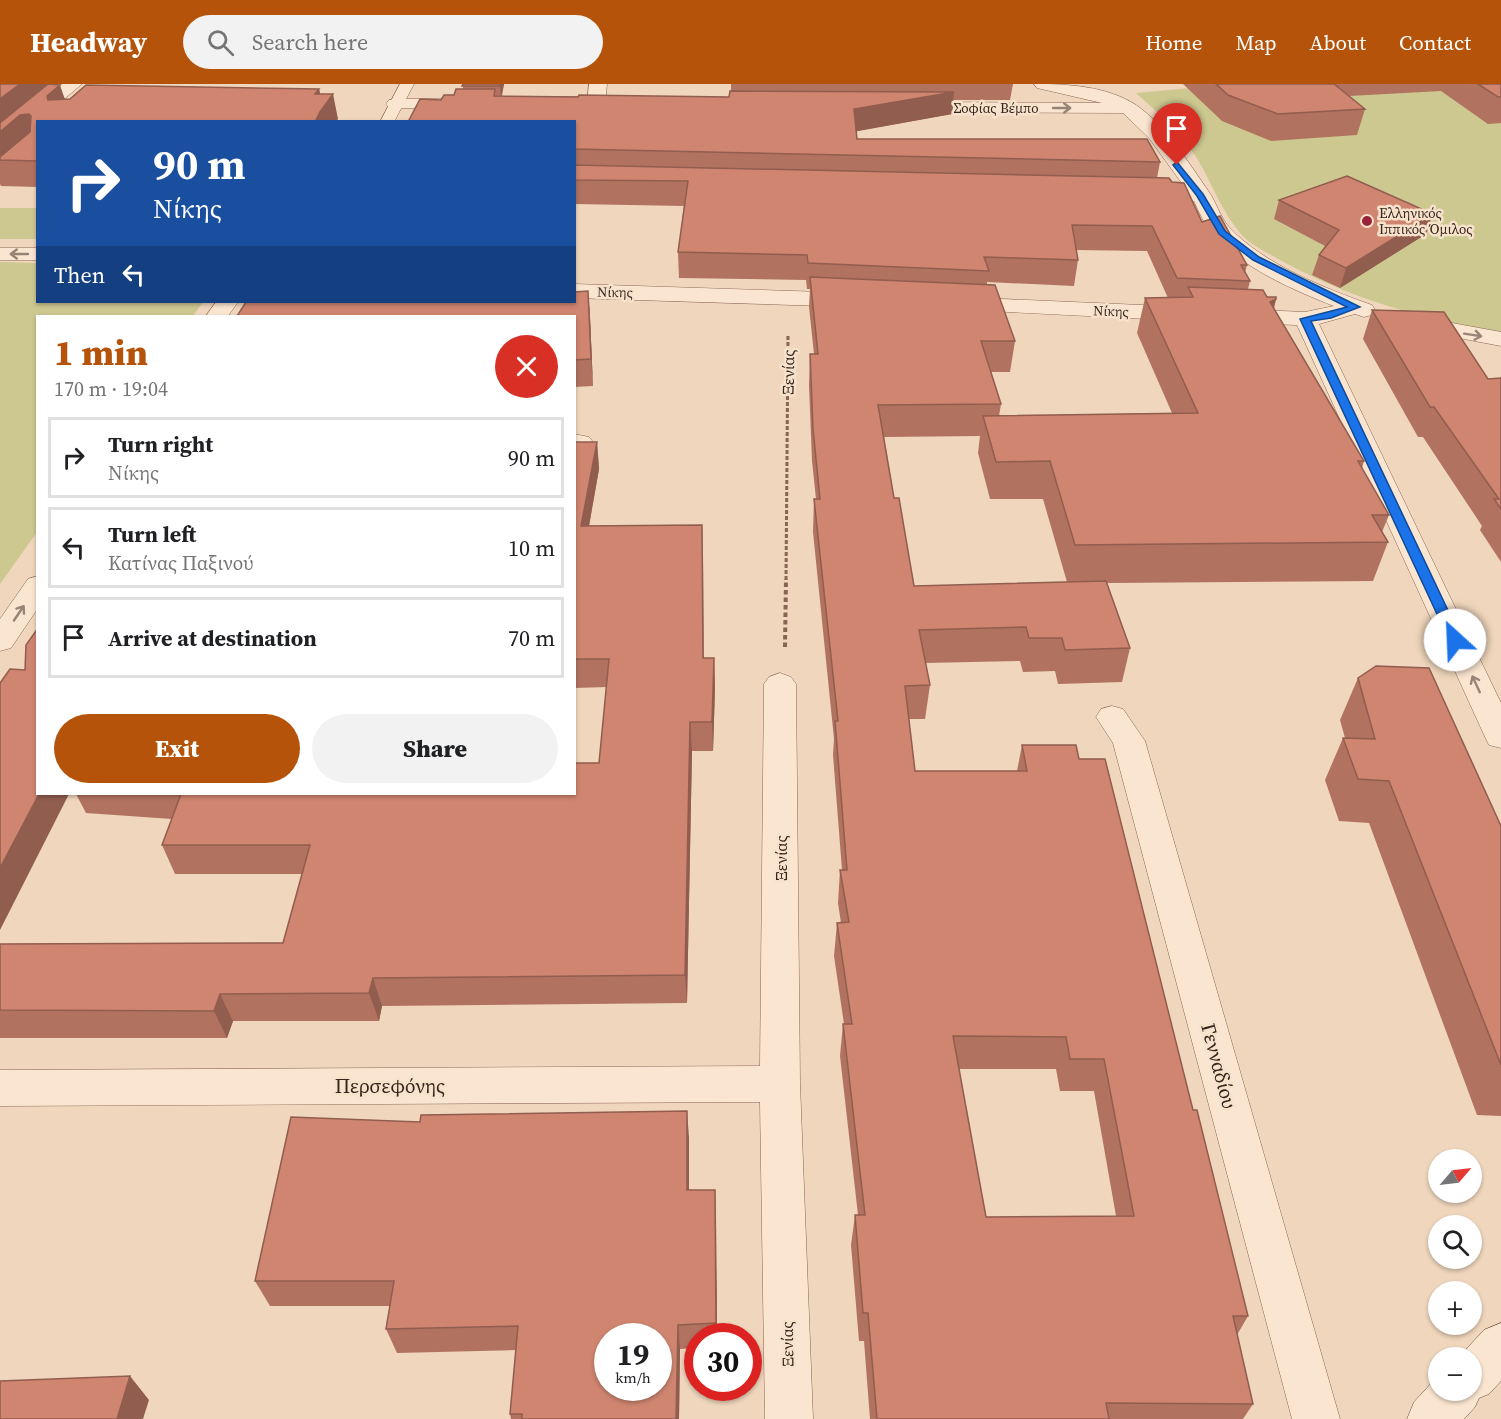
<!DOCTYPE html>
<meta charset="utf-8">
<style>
body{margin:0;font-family:"Source Serif 4",serif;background:#f2f2f2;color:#202124;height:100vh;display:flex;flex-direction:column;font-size:22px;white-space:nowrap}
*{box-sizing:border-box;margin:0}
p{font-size:20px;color:#757577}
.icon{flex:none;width:33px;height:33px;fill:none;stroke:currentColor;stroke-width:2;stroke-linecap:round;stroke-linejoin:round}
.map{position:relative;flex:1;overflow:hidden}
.panel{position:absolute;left:36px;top:231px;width:540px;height:480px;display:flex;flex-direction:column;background:#fff;border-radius:0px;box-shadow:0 2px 4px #0004}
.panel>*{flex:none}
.hud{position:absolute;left:36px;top:36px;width:540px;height:183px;border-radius:0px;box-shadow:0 2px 4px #0004;background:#1a4fa0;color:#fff;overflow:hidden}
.needle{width:39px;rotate:62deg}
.controls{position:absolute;left:1428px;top:1065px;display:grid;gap:12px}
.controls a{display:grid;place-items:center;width:54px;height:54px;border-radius:50%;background:#fff;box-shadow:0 2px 4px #0004;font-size:30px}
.speed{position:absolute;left:594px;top:1239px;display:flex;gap:12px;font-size:30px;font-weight:700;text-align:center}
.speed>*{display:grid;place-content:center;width:78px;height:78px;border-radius:50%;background:#fff;box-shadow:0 2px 4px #0004;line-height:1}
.speed small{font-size:15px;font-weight:400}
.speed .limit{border:9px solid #d22;background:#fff;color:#111}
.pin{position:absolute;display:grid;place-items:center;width:51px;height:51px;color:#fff;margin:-62px -26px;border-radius:50% 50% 50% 0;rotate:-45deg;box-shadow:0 0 6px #0007}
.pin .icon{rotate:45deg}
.me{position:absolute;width:66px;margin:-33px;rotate:335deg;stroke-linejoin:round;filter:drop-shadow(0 0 4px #0008)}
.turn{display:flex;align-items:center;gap:21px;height:126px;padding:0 18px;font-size:27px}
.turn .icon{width:78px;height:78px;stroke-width:2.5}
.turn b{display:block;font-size:42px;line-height:51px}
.then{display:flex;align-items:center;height:57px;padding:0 18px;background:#0003;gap:12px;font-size:22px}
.round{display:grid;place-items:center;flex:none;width:63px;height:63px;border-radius:32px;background:#f2f2f2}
.summary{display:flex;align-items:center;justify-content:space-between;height:102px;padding:0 18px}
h1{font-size:36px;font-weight:800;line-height:45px;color:#b45309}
.primary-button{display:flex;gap:12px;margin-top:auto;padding:12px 18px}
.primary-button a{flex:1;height:69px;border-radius:36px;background:#b45309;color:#fff;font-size:24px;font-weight:800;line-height:69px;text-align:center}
.primary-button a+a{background:#f2f2f2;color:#202124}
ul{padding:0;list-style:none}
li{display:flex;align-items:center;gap:18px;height:81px;margin:0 12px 9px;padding:0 6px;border:3px solid #e0e0e0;border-radius:0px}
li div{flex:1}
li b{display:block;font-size:22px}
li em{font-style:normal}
header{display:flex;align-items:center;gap:36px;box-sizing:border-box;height:84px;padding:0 30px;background:#b45309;color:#fff}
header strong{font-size:28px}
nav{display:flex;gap:33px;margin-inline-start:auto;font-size:21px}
.search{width:420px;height:54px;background:#f2f2f2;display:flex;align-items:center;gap:15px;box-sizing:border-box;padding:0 21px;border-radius:33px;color:#757577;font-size:22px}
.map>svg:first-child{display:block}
.green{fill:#cdc890}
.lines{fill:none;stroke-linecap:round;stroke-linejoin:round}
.lane-casing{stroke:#865;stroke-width:1}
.street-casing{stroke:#865;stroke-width:1}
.secondary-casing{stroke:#694739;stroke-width:1}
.path-far1{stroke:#865;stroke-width:3;stroke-dasharray:4 2;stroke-linecap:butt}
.path{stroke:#865;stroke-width:4;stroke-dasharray:4.5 3;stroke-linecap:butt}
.lane{fill:#fae5d0;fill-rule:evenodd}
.street{fill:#fae5d0;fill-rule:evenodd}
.secondary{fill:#fae5d0;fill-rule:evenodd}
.wall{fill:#b27260;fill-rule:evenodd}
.shaded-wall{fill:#915d4e}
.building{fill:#cf8570;stroke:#915d4e;stroke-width:1.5;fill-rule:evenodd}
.oneway{stroke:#988476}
.route{fill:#1a73e8;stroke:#114b97;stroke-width:1.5}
.poi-dot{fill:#99233b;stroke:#f7e2cc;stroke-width:2}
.labels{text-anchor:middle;stroke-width:5;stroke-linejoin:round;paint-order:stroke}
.far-street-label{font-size:14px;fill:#36231b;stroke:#f7e2cc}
.far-poi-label{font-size:14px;fill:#36231b;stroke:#f7e2cc;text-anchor:start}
.street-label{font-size:16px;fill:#36231b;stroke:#f7e2cc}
.near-street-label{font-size:20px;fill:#36231b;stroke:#f7e2cc}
</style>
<header>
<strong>Headway</strong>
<div class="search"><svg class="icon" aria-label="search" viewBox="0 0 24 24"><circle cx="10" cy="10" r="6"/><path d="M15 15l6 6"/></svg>Search here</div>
<nav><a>Home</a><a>Map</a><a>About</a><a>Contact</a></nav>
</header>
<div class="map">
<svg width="1501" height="1335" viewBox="0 0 1501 1335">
<rect width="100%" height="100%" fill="#efd6bc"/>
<g class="green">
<path d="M1234,0H1501V248C1425,237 1347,213 1280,176C1268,169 1251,161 1242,151C1222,129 1213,101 1198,76C1183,50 1158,29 1136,9Z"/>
<rect x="0" y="124" width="37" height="31"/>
<polygon points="0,178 37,179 38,218 203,218 193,232 38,232 37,448 0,500"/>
</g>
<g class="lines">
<g class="lane-casing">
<polygon id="lane" points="400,0 414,0 394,38 380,38"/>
</g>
<g class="street-casing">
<g id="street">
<polygon points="62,0 82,0 7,63 0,65 0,50"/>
<polygon points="589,0 607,0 605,22 602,26 590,26 587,22"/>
<path d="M1034,0C1068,0 1107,2 1136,21C1165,41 1189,79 1209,108C1216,118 1220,133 1229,143C1263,180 1326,205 1372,221L1375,226L1372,231L1364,233L1355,230L1319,240L1501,619V664L1489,661L1485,653L1297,241L1236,239L1228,237L1225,232L1228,227L1236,225L1305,228L1334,222C1295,207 1238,182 1212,149C1204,139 1199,128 1194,117L1136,114L1133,110L1136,106L1143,104L1186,105L1149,54L1123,29L907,28L901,27L898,23L901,19L907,18L1102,19L1037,4Z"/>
<polygon points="395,15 462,15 468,16 471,20 468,24 462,25 389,24 386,20 389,16"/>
<rect x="0" y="164" width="38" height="12"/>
<polygon points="574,200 854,209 862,211 865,216 862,221 854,223 574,214"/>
<polygon points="957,213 1187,223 1195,225 1198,230 1195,235 1187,237 949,225 946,220 949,215"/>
<polygon points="216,218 238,218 228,232 206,232"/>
<polygon points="1414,232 1501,248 1501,262 1406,244 1403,239 1406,234"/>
<polygon points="574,350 589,353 593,358 589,363 574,366"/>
<polygon points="38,492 38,524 11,564 0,567 0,535 28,495"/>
<polygon points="780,589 791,593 796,600 800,1000 813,1335 765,1335 760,1018 0,1022 0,986 760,982 764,600 769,593"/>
<polygon points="1112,622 1123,625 1145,657 1340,1335 1292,1335 1113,659 1096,633 1101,625"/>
</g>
</g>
<g class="secondary-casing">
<polygon id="secondary" points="1501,1239 1501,1297 1489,1310 1479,1314 1475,1323 1464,1335 1407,1335 1414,1318 1438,1292 1438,1306 1472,1306 1472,1274 1458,1274 1484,1246"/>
</g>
<polyline class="path-far1" points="786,496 788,250"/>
<polyline class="path" points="785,563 786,495"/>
<use href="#lane" class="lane"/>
<use href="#street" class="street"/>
<use href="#secondary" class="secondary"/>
</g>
<g class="wall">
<polygon points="0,0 58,0 58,1 65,15 319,5 320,10 338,35 38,38 38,103 1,102 0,100"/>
<path d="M463,0H504L502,12L729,13L731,7V0H1013L1010,16H954L952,30L856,47L857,55L1160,78L1157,94L1172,98L1202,138L1247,181L1245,189L1250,197L1248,205L1267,213L1276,215L1274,225L1364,377L1362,384L1389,431L1382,448L1388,458L1373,497L1107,499L1130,564L1122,598L1058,600L1055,587L1023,588L1020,577L925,579L930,601L925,635H909L915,687H1017L1022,661L1079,675L1193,1026L1248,1232L1237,1251L1253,1320L1243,1335H870L864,1257H859L851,1161L855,1131H858L840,972L843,940H844L834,872L837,839H841L838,819L840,786H842L833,671L834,655L813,448L814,415H816L812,377L809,301L810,270H814L809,223L810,205H807L806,196L679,194L678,168L684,122L575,120L574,123V38L441,16L454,11L463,5ZM1076,166L1147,167L1168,214H1145L1137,249L1172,329L999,332L1001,320L991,288H1010L1015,257L987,200V198L1074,202L1078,176ZM980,352L978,369L990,415H1043L1067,498L914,502L894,414L884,353ZM959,985H1056L1060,1007H1094L1116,1132L986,1133Z"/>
<polygon points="1183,0 1501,0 1501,39 1488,40 1441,7 1349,12 1365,25 1357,51 1271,57 1222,37"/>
<polygon points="1279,116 1433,130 1426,150 1340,204 1312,191 1319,171 1325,162 1274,135"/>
<polygon points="588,207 590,233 593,302 574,303 574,218"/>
<polygon points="1372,226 1488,295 1501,294 1501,478 1480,446 1482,442 1423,353 1418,353 1363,255"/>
<polygon points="574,358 597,358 599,385 589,442 702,441 703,574 714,574 715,603 713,667 692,667 687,919 382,922 379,937 233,937 227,954 0,954 0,860 283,859 302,790 175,790 162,761 172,735 86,729 76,710 574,710 599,679 607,603 574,604"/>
<polygon points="1358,594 1501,742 1501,1032 1477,1031 1369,739 1339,737 1325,696 1343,654 1345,654 1340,636"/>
<polygon points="689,1054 689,1106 715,1106 717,1252 698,1252 698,1264 680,1265 679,1335 511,1335 510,1330 516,1266 397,1269 386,1245 390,1222 270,1222 255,1197"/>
</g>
<g class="shaded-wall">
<polygon points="20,0 58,0 0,47 0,15"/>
<polygon points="500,0 504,0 501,13 500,2"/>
<polygon points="60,1 68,25 56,36 47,12"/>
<polygon points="319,5 323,24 333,10 338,35 336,38 315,38 315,10"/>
<polygon points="954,8 952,30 853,48 854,25"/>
<polygon points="29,30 38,55 0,76 0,48 20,31"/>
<polygon points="1433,130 1426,150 1340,204 1346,184"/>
<polygon points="588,207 590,233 593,302 591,275"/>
<polygon points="1276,215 1266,251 1270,218"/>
<polygon points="597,358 599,385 584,470 581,442"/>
<polygon points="702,441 703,469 704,603 703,574"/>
<polygon points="714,574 715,603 713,667 712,638"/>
<polygon points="690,638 692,667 687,919 685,891"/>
<polygon points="39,710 69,710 0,846 0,784"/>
<polygon points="373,894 382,922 379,937 369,909"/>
<polygon points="220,910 233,937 227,954 214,927"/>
<polygon points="687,1027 689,1054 689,1132 687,1106"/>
<polygon points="715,1106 716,1132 717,1252 716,1239"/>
<polygon points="678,1241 680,1265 679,1335 676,1335"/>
<polygon points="130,1292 149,1316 143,1335 117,1335"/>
</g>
<g class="building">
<polygon points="0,0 20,0 0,15"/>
<polygon points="48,0 60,1 47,12 48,16 70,15 86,1 319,5 315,10 333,10 320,28 315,38 38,38 38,77 0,76 0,73 30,48 31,32 29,30 20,31 0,48 0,39"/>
<polygon points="463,0 500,0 500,2 462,2"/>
<polygon points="1216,0 1334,0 1365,25 1278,30 1228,11"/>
<polygon points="1478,0 1501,0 1501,13 1498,13"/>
<polygon points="456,5 495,5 494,12 578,13 579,11 729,13 730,7 954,8 854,25 857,55 1147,55 1160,78 574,65 574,38 408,38 420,15 441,16 444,11 454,11"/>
<polygon points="574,81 1169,94 1172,98 1184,99 1202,138 1220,132 1247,181 1241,181 1250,197 1177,194 1152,142 1072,141 1078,176 984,173 989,187 808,179 807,171 678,168 688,97 574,96"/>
<polygon points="1347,92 1433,130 1346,184 1319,171 1339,146 1279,116"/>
<path d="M810,193L995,201L1015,257H981L1001,320L878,321L894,414H899L914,502L1106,497L1130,564L1065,566L1062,554H1029L1026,543L919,546L930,601L905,602L915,687H1027L1022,661H1076L1079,675H1105L1193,1026H1197L1248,1232H1233L1253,1320L1106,1319L1109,1335H877L868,1229H863L855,1131H865L843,940H852L837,839L849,838L840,786H847L835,637H838L814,415H820L813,345L810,270H818ZM953,952L1066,953L1070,975H1104L1134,1132L986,1133Z"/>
<polygon points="1188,203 1263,206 1267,213 1276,213 1276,215 1270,218 1364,377 1358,377 1389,431 1372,431 1388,458 1075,461 1050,377 996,378 983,332 1198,329 1145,214 1193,213"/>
<polygon points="588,207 591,275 574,276 574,232 237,232 246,218 574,218 574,208"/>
<polygon points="1372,226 1444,228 1488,295 1501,294 1501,425 1494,415 1499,415 1434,323 1430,323"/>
<polygon points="574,358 597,358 581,442 702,441 703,574 714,574 712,638 690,638 685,891 373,894 369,909 220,910 214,927 0,926 0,860 283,859 310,761 162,761 181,710 574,710 574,679 599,679 609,575 574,575"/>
<polygon points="38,544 38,710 39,710 0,784 0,599 10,585 25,586 26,561"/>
<polygon points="1376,582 1429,584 1501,742 1501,981 1389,697 1358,695 1343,654 1375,655 1358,594"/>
<path d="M687,1027V1106H715L716,1239L678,1241L676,1335H522V1330H510L518,1242L386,1245L394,1197H255L291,1033L420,1038L421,1031ZM608,1252H658V1304H608Z"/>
<polygon points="130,1292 117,1335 0,1335 0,1297"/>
</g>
<defs><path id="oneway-shaft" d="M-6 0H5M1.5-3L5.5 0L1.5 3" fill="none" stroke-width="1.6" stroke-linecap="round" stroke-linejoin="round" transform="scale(1.5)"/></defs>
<g class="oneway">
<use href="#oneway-shaft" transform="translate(1062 24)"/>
<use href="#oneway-shaft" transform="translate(19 170) rotate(-180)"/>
<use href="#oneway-shaft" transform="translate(1473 251) rotate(9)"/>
<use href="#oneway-shaft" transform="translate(19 529) rotate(-56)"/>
<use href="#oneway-shaft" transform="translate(1476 600) rotate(-115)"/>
</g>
<polygon class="route" points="1177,78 1203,110 1225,147 1259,173 1360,223 1331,234 1311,237 1462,556 1460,559 1451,559 1449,556 1300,235 1347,223 1253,176 1219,150 1197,112 1173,81"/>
<circle class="poi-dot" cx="1367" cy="137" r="6"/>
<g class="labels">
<g class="far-street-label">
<text x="996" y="29">Σοφίας Βέμπο</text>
<text transform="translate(615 208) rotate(1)" y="5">Νίκης</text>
<text transform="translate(1111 227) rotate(2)" y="5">Νίκης</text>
</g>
<g class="far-poi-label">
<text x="1379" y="134">Ελληνικός<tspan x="1379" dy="16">Ιππικός Όμιλος</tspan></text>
</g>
<g class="street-label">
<text transform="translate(788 288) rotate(-89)" y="6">Ξενίας</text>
<text transform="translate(781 774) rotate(-90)" y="6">Ξενίας</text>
<text transform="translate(787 1260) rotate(-91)" y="6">Ξενίας</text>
</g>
<g class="near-street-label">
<text transform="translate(1219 982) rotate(75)" y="7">Γενναδίου</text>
<text x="390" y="1009">Περσεφόνης</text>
</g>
</g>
</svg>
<div class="controls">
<a><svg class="needle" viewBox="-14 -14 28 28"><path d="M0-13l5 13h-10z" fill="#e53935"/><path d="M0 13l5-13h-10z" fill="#757577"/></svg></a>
<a><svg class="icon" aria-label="search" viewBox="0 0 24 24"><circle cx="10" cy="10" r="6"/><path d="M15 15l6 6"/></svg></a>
<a>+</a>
<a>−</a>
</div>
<div class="speed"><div>19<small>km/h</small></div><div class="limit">30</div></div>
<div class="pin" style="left:1177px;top:81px;background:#d93025"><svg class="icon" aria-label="arrive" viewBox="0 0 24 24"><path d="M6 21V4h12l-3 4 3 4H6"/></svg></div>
<svg class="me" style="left:1455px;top:556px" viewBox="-20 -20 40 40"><circle r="19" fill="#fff"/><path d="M0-13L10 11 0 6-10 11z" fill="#1a73e8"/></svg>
<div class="hud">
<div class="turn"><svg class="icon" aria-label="right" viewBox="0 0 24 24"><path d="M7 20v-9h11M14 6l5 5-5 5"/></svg><div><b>90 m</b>Νίκης</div></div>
<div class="then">Then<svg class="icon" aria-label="left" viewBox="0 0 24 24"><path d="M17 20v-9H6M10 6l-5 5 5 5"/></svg></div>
</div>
<section class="panel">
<div class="summary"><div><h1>1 min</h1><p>170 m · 19:04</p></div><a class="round" style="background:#d93025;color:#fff"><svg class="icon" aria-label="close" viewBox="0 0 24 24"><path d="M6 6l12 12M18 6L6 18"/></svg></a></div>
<ul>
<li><svg class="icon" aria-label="right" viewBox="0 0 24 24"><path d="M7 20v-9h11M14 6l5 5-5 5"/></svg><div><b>Turn right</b><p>Νίκης</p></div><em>90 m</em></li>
<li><svg class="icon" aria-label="left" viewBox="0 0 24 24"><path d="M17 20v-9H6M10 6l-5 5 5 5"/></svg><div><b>Turn left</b><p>Κατίνας Παξινού</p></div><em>10 m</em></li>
<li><svg class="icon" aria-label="arrive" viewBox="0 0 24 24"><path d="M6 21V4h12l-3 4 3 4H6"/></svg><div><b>Arrive at destination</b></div><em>70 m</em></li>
</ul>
<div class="primary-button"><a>Exit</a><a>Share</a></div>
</section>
</div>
